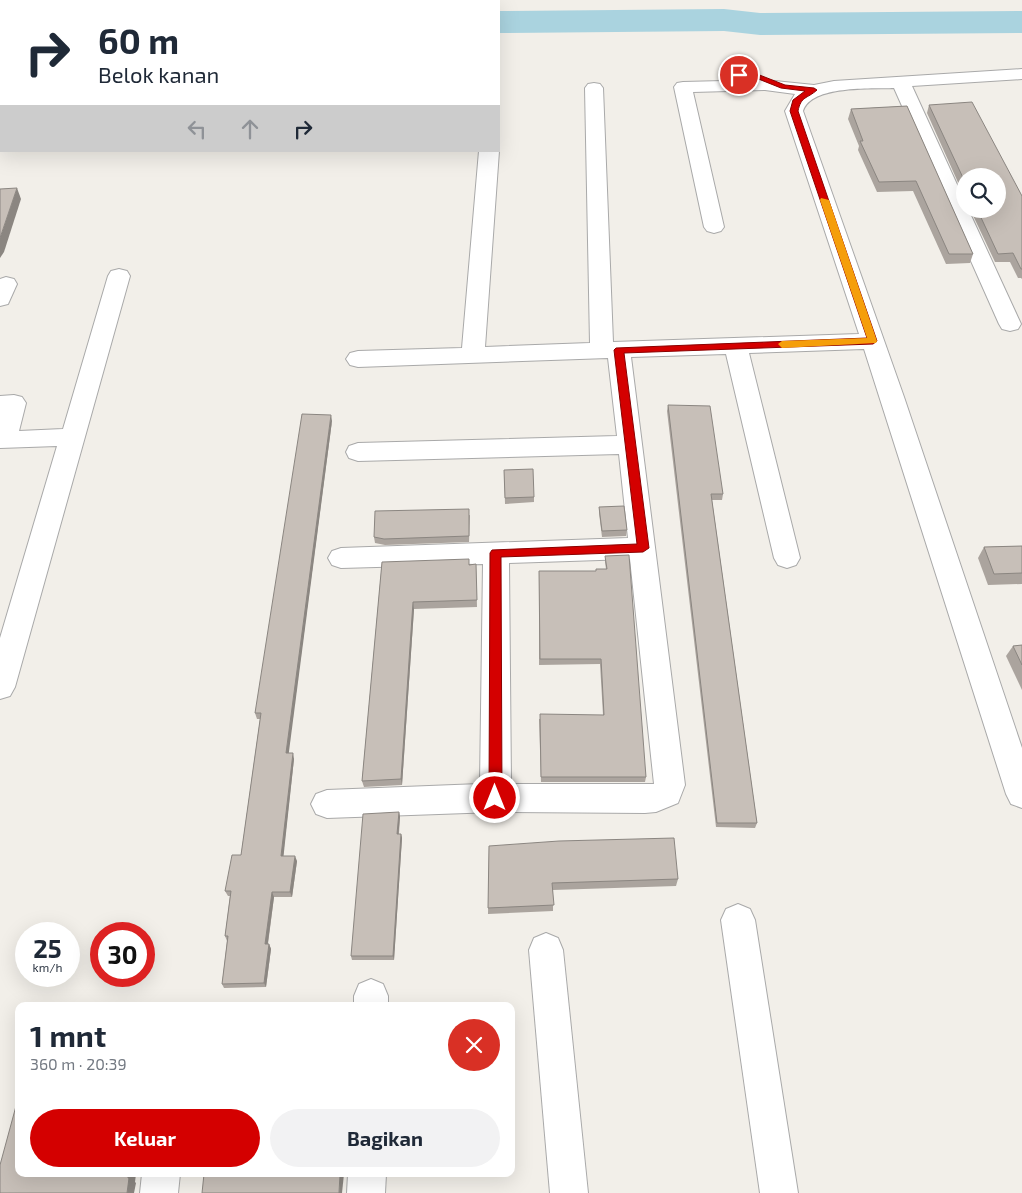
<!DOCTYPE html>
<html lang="id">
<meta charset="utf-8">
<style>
body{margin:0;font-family:"Exo 2",sans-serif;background:#f2f2f3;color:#1f2937;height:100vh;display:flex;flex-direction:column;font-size:19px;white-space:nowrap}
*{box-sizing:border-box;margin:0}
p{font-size:16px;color:#747a83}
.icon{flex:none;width:28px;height:28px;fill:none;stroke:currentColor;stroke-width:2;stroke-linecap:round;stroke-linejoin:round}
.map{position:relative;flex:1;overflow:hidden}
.side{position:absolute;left:15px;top:1002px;width:500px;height:175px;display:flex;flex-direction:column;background:#fff;border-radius:10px;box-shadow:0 5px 20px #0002}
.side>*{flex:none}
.guide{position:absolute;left:0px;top:0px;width:500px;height:152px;box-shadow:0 5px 20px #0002;background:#fff;color:#1f2937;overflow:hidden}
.tools{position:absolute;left:956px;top:168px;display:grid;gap:10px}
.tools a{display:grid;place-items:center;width:50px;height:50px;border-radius:50%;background:#fff;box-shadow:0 5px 20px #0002;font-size:25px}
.speed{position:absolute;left:15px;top:922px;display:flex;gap:10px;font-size:25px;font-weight:700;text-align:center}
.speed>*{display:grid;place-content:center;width:65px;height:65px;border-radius:50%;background:#fff;box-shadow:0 5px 20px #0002;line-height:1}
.speed small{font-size:12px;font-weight:400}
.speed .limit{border:8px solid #d22;background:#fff;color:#111}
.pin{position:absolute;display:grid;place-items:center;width:42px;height:42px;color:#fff;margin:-21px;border:2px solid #fff;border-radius:50%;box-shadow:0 1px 5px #0007}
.me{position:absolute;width:55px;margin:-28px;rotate:0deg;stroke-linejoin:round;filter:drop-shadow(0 0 4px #0008)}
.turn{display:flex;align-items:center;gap:18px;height:105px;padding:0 15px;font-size:22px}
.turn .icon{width:65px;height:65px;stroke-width:2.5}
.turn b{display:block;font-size:35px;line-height:42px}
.lanes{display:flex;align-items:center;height:48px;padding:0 15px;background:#0003;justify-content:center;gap:25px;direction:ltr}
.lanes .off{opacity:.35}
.round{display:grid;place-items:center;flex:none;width:52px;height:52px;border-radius:26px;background:#f2f2f3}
.headline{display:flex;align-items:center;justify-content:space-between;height:85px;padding:0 15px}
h1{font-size:30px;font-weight:700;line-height:38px}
.button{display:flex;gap:10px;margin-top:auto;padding:10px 15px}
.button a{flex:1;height:58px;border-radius:30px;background:#d40000;color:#fff;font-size:20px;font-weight:700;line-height:58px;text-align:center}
.button a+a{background:#f2f2f3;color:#1f2937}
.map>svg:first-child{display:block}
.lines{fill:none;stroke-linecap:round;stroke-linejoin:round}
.river{fill:#aad3df;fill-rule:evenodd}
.minor-casing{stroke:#a9a9a9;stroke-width:2}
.minor{fill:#fff;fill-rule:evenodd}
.wall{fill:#aba49e}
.shaded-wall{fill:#8b8681}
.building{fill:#c7bfb8;stroke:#8b8681}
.route{fill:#d40000;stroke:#8a0000}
.slow{fill:#f59e0b}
</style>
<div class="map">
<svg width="1022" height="1193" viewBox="0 0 1022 1193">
<rect width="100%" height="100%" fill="#f2efe9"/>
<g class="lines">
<polygon class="river" points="724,9 760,13 1022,11 1022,33 760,35 724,31 499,33 499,11"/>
<g class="minor-casing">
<g id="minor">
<path d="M1022,69V79L912,86L965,202V209H968L1021,324L1018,329L1010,331L1002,329L999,324L894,88C871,89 811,85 803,111L904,397L1022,748V808L1011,804L1006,794L864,349L749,353L800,558L796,565L787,568L778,565L774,558L726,354L631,357L685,785L678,803L656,812L645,813L495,812L327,818L316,814L311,804L316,794L327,790L480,784L483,564L341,568L332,565L328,558L332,551L341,548L628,538L619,454L358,461L349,458L346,452L349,446L358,443L617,436L608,358L358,367L350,365L346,359L350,353L358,351L462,348L479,151H499L485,347L590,343L585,88L588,84L594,83L600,84L603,88L613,342L859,334L785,111L795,94L765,90L693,92L724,227L721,231L714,233L707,231L704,227L674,87L677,83L683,82L765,80L814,85L834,81ZM630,559L654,784H511L509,563Z"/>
<polygon points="119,269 127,271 130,276 15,687 10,696 0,699 0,638 57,446 0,448 0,396 14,395 22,397 26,403 19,431 63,429 108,276 111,271"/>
<polygon points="6,277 14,279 17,284 8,304 0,306 0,279"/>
<polygon points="738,904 750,909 755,920 798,1193 760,1193 721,920 726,909"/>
<polygon points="546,933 558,938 563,950 588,1193 550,1193 529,950 534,938"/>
<polygon points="371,979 383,984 388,996 388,1006 354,1006 354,996 359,984"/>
<polygon points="142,1174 180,1174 178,1193 140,1193"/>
<polygon points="348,1174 386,1174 385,1193 347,1193"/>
</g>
</g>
<use href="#minor" class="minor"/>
</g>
<g class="wall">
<polygon points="929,105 1022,196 1022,279 1021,278 1018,278 1010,262 995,262 970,209 998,209 965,176 965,198 927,113"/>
<polygon points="907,106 973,254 970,263 946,264 913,191 877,192 858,150 859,146 848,119 851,109"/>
<polygon points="668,405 723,494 722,500 712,500 757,823 755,828 716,827 667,411"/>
<polygon points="332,421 288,753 294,759 283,856 297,861 292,897 274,897 268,944 269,944 271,949 266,987 224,988 222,984 227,941 225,936 230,896 228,896 225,891 241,855 260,719 257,719 255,713"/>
<polygon points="504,470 534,497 534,502 505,504"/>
<polygon points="599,507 627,530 626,536 602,537 599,513"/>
<polygon points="470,515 469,542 385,545 375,543 374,537"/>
<polygon points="1022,546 1022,584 988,585 978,558 984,547"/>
<polygon points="605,556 646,777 645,782 541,782 539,719 603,715 600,664 539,665 539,571 596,571 606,569 605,562"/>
<polygon points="382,562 476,564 477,607 414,609 402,785 364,787 362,781"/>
<polygon points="1022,645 1022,690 1006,656 1013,646"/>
<polygon points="399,812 400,817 399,834 401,834 402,838 394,960 352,960 351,956"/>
<polygon points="489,846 678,879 676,886 553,890 553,911 488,914"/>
</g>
<g class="shaded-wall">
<polygon points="135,0 166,0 159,1 129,1"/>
<polygon points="17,188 21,199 4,252 0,258 0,238"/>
<polygon points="331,415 332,421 288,759 286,753"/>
<polygon points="413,602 414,609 402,785 401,779"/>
<polygon points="293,753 294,759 283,861 281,856"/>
<polygon points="399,812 400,817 398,838 397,834"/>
<polygon points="401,834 402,838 394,960 393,956"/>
<polygon points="295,856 297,861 292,897 290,892"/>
<polygon points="272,892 274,897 267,949 265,944"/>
<polygon points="269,944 271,949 266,987 264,983"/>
<polygon points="128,1174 136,1174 135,1182 136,1183 134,1193 127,1193"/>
<polygon points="340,1174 344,1174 342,1193 339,1193"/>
</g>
<g class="building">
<polygon points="0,0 135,0 129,1 1,1 1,29 0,29 1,3"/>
<polygon points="972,102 1022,196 1022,269 1021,269 1013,253 998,254 977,209 998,209 998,176 965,176 965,182 929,105"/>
<polygon points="907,106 973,254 949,254 916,181 879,182 860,141 863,141 851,109"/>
<polygon points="17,188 0,238 0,189"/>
<polygon points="668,405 710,406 723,494 711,494 757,823 717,823"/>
<polygon points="302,414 331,415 286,753 293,753 281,856 295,856 290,892 272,892 265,944 269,944 264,983 222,984 228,936 225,936 231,891 225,891 232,855 241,855 261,713 255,713"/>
<polygon points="533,469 534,497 505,498 504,470"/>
<polygon points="624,506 627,530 602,531 599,507"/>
<polygon points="469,509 469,536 384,539 374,537 375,511"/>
<polygon points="1022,546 1022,573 994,574 984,547"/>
<polygon points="629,555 646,777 541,777 540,714 604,715 601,659 540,659 539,571 596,571 596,569 607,569 605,556"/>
<polygon points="469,559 469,565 476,564 477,600 413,602 401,779 362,781 382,562"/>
<polygon points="1022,645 1022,665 1013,646"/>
<polygon points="399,812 397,834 401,834 393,956 351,956 363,814"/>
<polygon points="674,838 678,879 552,883 554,905 488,908 489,846 559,841"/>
<polygon points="19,1095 19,1174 128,1174 128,1178 129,1178 127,1193 0,1193 0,1165"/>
<polygon points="204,1174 340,1174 339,1193 202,1193"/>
</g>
<path class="route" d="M737,73L757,74L785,85L814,88L817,90C807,99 801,96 798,111L877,341L873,344L624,353L649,548L643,552L501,557L502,798L500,802L495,804L491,802L489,798L490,553L492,550L637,544L614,350L616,348L867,338L790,111L793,100L805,91L781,88L756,78L737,76Z"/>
<polygon class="slow" points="821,198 829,200 877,341 876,343 782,348 778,344 782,341 867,338 820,200"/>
</svg>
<div class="tools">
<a><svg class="icon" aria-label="search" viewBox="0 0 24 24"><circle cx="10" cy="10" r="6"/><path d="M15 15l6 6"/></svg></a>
</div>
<div class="speed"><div>25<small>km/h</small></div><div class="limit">30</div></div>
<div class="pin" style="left:739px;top:75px;background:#d93025"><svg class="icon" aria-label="arrive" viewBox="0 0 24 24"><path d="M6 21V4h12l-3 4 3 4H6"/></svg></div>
<svg class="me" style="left:495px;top:798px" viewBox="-20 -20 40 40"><circle r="17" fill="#d40000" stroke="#fff" stroke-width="3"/><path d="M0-11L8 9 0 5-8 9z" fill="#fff"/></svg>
<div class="guide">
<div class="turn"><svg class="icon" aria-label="right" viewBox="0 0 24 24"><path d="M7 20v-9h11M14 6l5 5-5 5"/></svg><div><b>60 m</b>Belok kanan</div></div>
<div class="lanes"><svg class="icon off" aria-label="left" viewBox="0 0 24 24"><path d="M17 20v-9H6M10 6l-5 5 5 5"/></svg><svg class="icon off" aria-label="ahead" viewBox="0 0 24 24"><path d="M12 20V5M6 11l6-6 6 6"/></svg><svg class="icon" aria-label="right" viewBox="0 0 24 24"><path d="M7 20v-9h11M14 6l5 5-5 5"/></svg></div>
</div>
<section class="side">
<div class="headline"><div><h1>1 mnt</h1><p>360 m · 20:39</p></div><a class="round" style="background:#d93025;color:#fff"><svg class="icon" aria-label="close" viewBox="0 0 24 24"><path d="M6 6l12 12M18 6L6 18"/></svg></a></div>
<div class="button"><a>Keluar</a><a>Bagikan</a></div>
</section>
</div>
